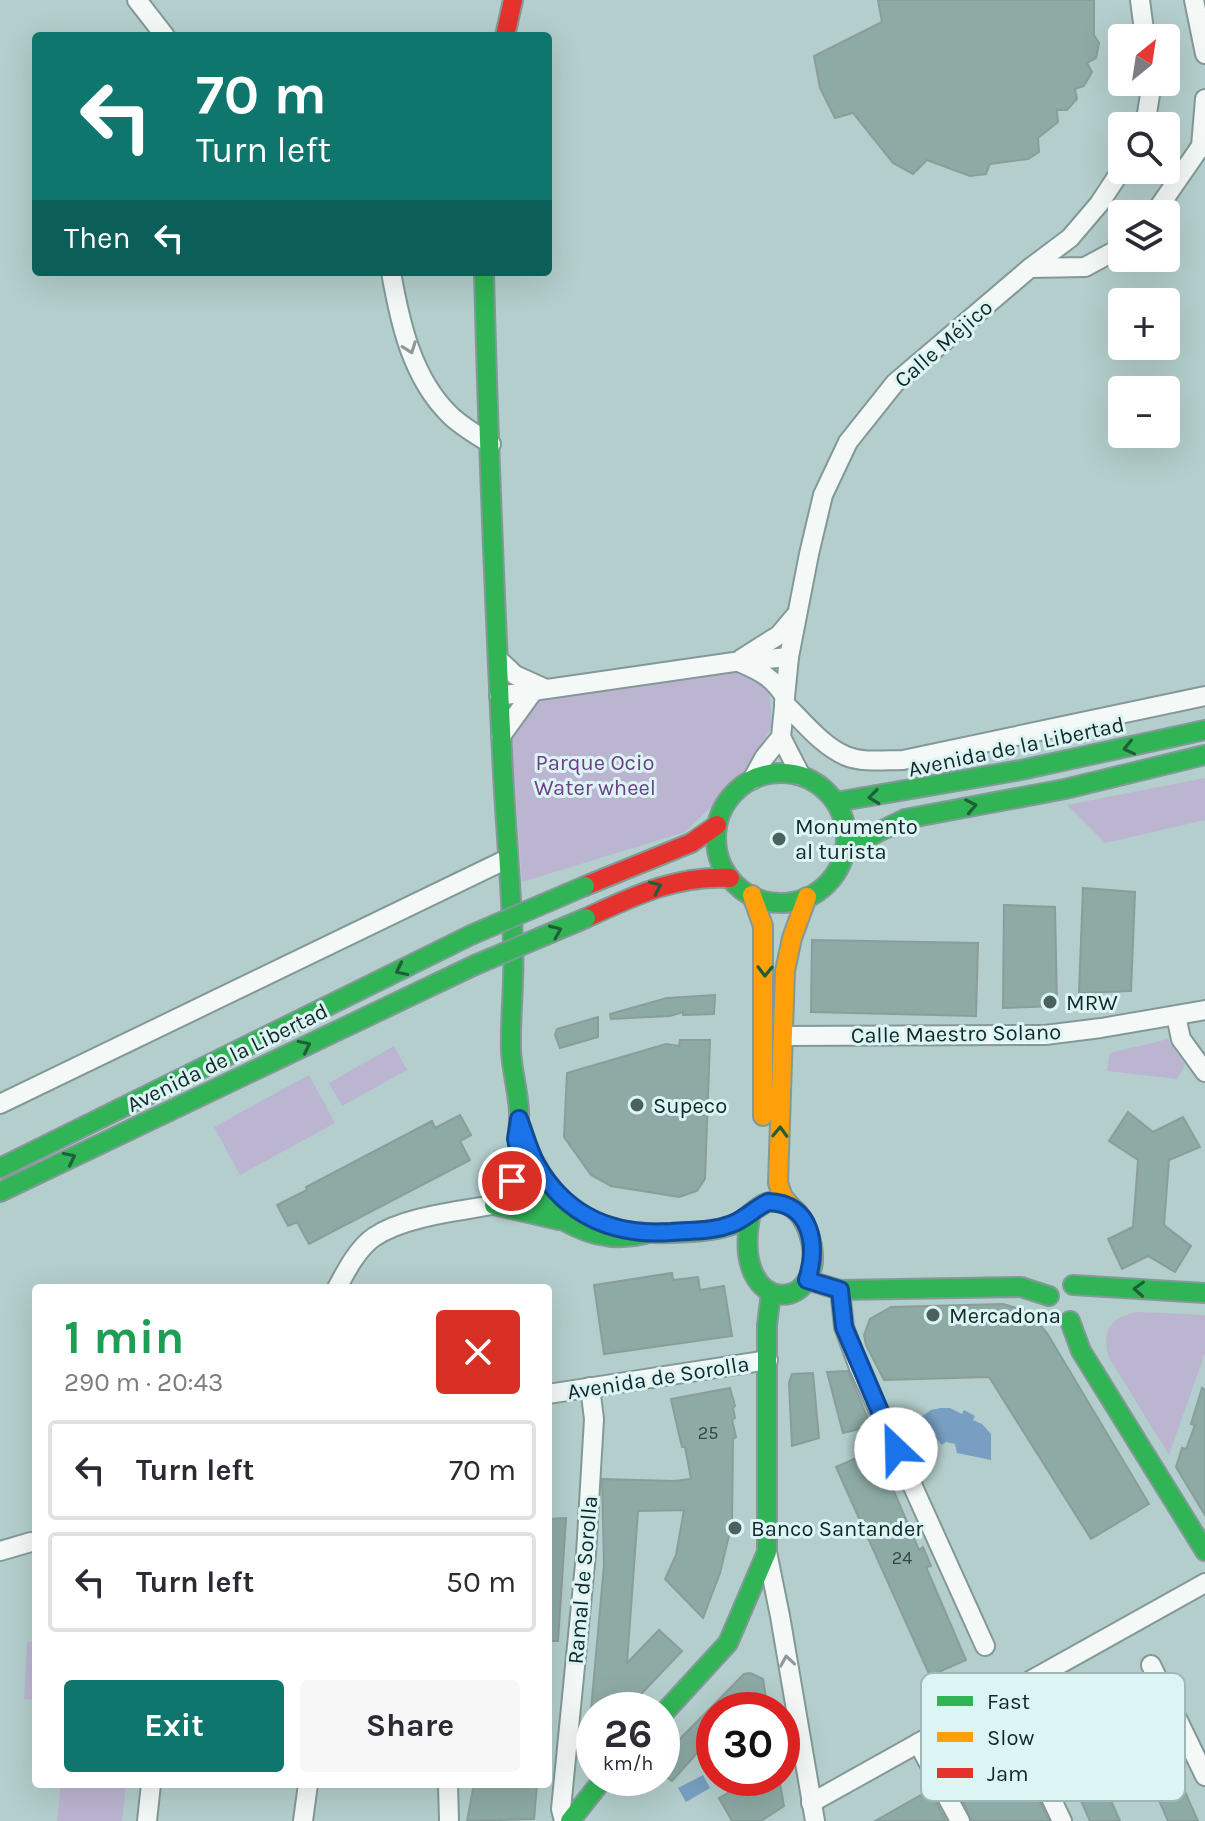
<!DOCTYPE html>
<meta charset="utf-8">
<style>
body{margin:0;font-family:Karla,sans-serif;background:#f7f7f7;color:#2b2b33;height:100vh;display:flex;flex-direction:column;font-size:30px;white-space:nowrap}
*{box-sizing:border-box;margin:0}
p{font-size:26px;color:#7c7c81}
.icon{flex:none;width:44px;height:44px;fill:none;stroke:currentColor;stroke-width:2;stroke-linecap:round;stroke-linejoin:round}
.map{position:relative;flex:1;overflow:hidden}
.details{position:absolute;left:32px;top:1284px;width:520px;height:504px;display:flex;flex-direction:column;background:#fff;border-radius:8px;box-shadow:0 8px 32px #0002}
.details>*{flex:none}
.guide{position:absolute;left:32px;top:32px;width:520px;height:244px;border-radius:8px;box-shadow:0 8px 32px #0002;background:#0f766e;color:#fff;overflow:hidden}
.needle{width:52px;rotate:30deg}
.controls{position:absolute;left:1108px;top:24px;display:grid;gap:16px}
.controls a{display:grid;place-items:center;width:72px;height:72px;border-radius:8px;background:#fff;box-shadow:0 8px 32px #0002;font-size:40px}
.speed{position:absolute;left:576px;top:1692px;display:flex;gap:16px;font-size:40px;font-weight:700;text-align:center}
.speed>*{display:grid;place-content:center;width:104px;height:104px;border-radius:50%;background:#fff;box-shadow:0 8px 32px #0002;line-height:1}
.speed small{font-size:20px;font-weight:400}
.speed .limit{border:12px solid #d22;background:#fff;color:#111}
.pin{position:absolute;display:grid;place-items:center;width:68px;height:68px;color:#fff;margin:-34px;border:4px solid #fff;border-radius:50%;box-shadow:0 2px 8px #0007}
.me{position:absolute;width:88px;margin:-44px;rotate:336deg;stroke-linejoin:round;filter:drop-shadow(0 0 6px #0008)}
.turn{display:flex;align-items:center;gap:28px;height:168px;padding:0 32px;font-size:36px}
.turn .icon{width:104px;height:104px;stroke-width:2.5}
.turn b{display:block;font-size:56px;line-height:68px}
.then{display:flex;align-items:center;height:76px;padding:0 32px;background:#0003;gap:16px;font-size:30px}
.round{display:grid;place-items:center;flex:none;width:84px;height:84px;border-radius:8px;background:#f7f7f7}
.summary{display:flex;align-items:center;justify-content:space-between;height:136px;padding:0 32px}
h1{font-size:48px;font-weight:700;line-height:60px;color:#1e9e55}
.button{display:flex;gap:16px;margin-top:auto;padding:16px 32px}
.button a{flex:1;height:92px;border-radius:8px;background:#0f766e;color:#fff;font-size:32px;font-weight:700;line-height:92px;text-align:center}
.button a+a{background:#f7f7f7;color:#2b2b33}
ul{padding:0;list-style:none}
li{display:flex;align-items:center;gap:24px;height:100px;margin:0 16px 12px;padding:0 16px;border:4px solid #e1e1e2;border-radius:8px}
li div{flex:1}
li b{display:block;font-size:30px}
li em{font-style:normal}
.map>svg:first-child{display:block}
.green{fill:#bbb5d1}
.water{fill:#789fc2}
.building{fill:#8eaaa4;stroke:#899e9a;stroke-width:2}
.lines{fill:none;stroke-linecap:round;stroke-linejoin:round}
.street-casing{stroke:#839997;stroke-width:22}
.fast-casing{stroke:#839997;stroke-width:22}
.slow-casing{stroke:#839997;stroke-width:22}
.jam-casing{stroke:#839997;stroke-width:22}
.street{stroke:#f4f8f7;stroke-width:18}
.fast{stroke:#30b455;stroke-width:18}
.slow{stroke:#ff9f0a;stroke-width:18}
.jam{stroke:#e5322d;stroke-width:18}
.fast-bridge-casing{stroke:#839997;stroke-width:22;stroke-linecap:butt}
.fast-bridge{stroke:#30b455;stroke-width:18}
.oneway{stroke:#8e9a99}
.oneway2{stroke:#1e5f39}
.route-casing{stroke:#114b97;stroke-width:20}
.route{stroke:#1a73e8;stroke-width:14}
.poi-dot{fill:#4a6160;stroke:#dcf5f4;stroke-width:3}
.labels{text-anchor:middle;stroke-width:6;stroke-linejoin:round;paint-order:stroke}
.number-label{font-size:18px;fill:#314846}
.street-label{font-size:22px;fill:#122726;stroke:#dcf5f4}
.park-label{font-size:22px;fill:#6e4087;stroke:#dcf5f4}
.poi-label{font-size:22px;fill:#122726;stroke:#dcf5f4;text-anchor:start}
.key{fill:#dcf5f4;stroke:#9fb7b6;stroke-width:2}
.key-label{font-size:22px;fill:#122726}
</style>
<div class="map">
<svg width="1205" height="1821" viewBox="0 0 1205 1821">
<rect width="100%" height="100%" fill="#b3cecc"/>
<g class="green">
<polygon points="742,671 769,690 772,727 739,780 685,832 522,882 511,740 518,717 543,700"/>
<polygon points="1205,778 1205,820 1105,843 1067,805"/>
<polygon points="1168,1039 1185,1065 1177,1079 1107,1071 1110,1053"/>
<polygon points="394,1046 407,1070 342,1106 329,1083"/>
<polygon points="309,1075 335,1123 240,1175 214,1127"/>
<path d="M1137,1312L1205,1315V1353L1169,1455L1108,1356C1102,1327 1111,1319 1137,1312Z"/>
<polygon points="27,1642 36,1642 36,1700 24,1699"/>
<polygon points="61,1784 126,1784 122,1821 57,1821"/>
</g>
<g class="water">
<polygon points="941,1408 950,1408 962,1414 964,1410 975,1416 973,1420 982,1424 991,1434 991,1460 957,1453 955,1444 946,1442 942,1445 918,1419 931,1410"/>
<polygon points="703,1775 710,1788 686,1802 678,1788"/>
</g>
<g class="building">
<polygon points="878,0 1094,0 1094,35 1099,43 1096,58 1087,63 1092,72 1084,86 1075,89 1077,99 1067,110 1057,110 1058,122 1038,138 1039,152 1028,159 990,164 986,174 970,176 927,160 913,174 893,163 853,113 835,118 820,88 814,56 882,22"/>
<polygon points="1083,888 1135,892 1131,991 1079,993"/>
<polygon points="1004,905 1055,907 1057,1006 1003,1008"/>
<polygon points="812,940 978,943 976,1016 811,1012"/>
<polygon points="715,995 714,1014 683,1015 683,1012 670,1016 611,1019 610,1014 667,998"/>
<polygon points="598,1017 598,1037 560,1048 555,1035 557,1029"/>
<polygon points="680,1040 710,1040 705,1179 697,1191 679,1197 611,1186 591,1175 564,1137 567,1073 666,1044 679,1046"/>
<polygon points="1128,1112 1153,1132 1183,1117 1200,1147 1169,1160 1164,1225 1191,1246 1175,1272 1148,1256 1122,1269 1108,1239 1133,1227 1138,1160 1109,1141"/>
<polygon points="460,1115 471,1135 460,1141 470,1160 309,1244 297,1222 288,1226 277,1205 307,1190 306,1187 432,1121 435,1128"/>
<polygon points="672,1273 673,1280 698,1277 700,1290 724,1286 732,1336 604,1354 594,1285"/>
<polygon points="1003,1304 1029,1312 1047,1333 1149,1504 1091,1539 989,1377 884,1380 866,1345 864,1335 870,1319 891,1307"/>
<polygon points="848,1371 871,1426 843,1433 827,1372"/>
<polygon points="813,1373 819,1438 792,1446 789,1383 792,1374"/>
<polygon points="730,1388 735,1406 733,1408 735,1418 732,1420 736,1437 733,1439 732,1523 720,1573 703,1618 665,1579 676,1555 684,1510 638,1511 627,1663 659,1630 682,1651 626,1710 591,1710 604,1565 602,1479 674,1481 691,1479 685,1447 682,1447 678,1430 671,1399"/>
<polygon points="1202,1388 1205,1389 1205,1515 1176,1467 1182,1448 1186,1449 1195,1425 1191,1424"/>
<polygon points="876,1449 919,1550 923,1547 931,1566 926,1567 966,1660 930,1676 836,1467"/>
<polygon points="566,1518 558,1641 548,1641 548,1519"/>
<polygon points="750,1673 763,1679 768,1710 714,1710 714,1734 672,1781 662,1774 662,1757 744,1674"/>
<polygon points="1140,1690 1198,1821 1168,1821 1115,1700"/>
<polygon points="1012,1744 1049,1821 972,1821 951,1778"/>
<polygon points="754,1778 779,1778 784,1806 761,1821 732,1821 719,1798"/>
<polygon points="1102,1780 1120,1821 1090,1821 1077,1792"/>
<polygon points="474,1784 537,1784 534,1819 467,1821"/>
<polygon points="930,1790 946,1821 875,1821"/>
</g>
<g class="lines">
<g class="street-casing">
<g id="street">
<polyline points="137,0 165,36"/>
<polyline points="1140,0 1145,38"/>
<polyline points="1194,0 1205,54"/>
<polyline points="1145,126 1152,82"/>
<polyline points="1154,214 1201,146 1205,99"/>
<polyline points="1030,268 1085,267 1122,247"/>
<path d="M391,272C400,323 412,378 450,415C461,426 477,435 491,444"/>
<polyline points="498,659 515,675 546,689"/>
<polyline points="741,659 779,635 795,616"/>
<path d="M741,663C762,672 773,678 785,697"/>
<polyline points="499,696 734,662 789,657"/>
<path d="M784,703C803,721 822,746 846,756C863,763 885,760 903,760L1205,696"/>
<polyline points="501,736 532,693"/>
<polyline points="781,737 801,776"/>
<polyline points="752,780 764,758 781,737 789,657 809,554 823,495 848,442 895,383 1030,268 1070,238 1099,204 1122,169"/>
<polyline points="1176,1016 1181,1039 1205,1072"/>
<polyline points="783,1036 1045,1035 1101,1028 1205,1010"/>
<polyline points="0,1104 507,859"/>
<path d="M337,1288C346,1271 358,1248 374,1237C407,1215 464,1211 503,1203"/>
<polyline points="840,1290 844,1327 858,1365 985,1646"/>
<polyline points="548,1394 768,1360"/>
<polyline points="0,1551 31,1542"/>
<polyline points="767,1552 780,1616 815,1821"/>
<polyline points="1151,1665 1205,1776"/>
<polyline points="1002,1695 1062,1821"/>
<polyline points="918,1743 960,1821"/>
<polyline points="448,1784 449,1821"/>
<polyline points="811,1803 1205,1583"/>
<polyline points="147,1821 151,1784"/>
<polyline points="303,1821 308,1784"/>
<polyline points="564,1821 561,1809 586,1554 594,1419 590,1387"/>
</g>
</g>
<g class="fast-casing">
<g id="fast">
<path d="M484,272C488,439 495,606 503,773C506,830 511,886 513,942C515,979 510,1015 511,1051C512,1071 518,1091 519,1111C520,1133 514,1156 524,1177C546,1221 598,1246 645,1234"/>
<circle cx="781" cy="838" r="65"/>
<polyline points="836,802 1021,770 1205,730"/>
<polyline points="846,848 905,819 1065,789 1205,755"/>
<polyline points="520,1158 512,1181 494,1205 559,1220"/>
<polyline points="0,1168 471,935"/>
<polyline points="0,1192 475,965"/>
<path d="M628,1231C654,1235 713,1234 737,1223C751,1216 762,1198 779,1202C794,1205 803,1217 808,1231C837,1314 727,1324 751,1213"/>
<polyline points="807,1280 840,1290 1021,1287 1049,1296"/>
<polyline points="1073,1285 1205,1293"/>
<polyline points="1070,1321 1081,1351 1205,1551"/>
<polyline points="662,1715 728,1643 767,1552 767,1325 771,1293"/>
<polyline points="570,1821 604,1778"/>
</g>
</g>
<g class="slow-casing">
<g id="slow">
<polyline points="752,895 763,926 763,1116"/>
<polyline points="791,1206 783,1197 778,1183 785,971 792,938 807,897"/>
</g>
</g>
<g class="jam-casing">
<g id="jam">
<polyline points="505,36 513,0"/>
<polyline points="585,886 691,843 717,825"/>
<path d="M586,918C634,896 676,875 730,878"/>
</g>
</g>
<use href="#street" class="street"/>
<use href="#fast" class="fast"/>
<use href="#slow" class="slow"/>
<use href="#jam" class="jam"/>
<g class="fast-bridge-casing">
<g id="fast-bridge">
<polyline points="471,935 585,886"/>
<polyline points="475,965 586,918"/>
</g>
</g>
<use href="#fast-bridge" class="fast-bridge"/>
</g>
<defs><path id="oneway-chevron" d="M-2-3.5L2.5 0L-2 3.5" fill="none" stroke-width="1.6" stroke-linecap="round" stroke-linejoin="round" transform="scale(2)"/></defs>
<g class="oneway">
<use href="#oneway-chevron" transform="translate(410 348) rotate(70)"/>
<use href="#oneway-chevron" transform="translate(787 1661) rotate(-99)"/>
</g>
<g class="oneway2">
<use href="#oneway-chevron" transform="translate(1129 748) rotate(167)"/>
<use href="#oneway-chevron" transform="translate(874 797) rotate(173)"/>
<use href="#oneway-chevron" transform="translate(971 806) rotate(-11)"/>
<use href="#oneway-chevron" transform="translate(656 887) rotate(-24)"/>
<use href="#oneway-chevron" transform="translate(556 931) rotate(-23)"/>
<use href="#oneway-chevron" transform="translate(401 970) rotate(154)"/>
<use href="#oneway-chevron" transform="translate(765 971) rotate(91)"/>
<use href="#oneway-chevron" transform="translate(305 1046) rotate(-26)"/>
<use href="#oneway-chevron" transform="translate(780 1132) rotate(-88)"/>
<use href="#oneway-chevron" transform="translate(70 1158) rotate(-26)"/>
<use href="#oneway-chevron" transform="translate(1139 1289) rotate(-177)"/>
</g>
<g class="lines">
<g class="route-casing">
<path id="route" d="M512,1181L520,1158L516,1139L519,1119C525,1134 529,1151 537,1165C566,1216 614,1236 671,1232C692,1230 711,1232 732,1224C745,1219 755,1208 768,1202C812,1203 818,1245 807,1280L840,1290L844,1327L896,1449"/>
</g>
<use href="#route" class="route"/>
</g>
<g class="poi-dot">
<circle cx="779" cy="839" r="8"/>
<circle cx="1050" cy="1002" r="8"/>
<circle cx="637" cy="1105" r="8"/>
<circle cx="933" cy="1315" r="8"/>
<circle cx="735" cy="1528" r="8"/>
</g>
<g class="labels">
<g class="number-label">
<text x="708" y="1439">25</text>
<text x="902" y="1564">24</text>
</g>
<g class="street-label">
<text transform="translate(943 343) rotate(-41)" y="8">Calle Méjico</text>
<text transform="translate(1016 746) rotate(-12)" y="8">Avenida de la Libertad</text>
<text transform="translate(956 1033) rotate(-1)" y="8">Calle Maestro Solano</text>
<text transform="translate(227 1057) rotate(-26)" y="8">Avenida de la Libertad</text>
<text transform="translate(658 1377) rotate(-9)" y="8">Avenida de Sorolla</text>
<text transform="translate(582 1580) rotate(-85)" y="8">Ramal de Sorolla</text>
</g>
<g class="park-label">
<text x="595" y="770">Parque Ocio<tspan x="595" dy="25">Water wheel</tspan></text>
</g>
<g class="poi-label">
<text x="795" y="834">Monumento<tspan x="795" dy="25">al turista</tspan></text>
<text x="1066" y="1010">MRW</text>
<text x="653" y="1113">Supeco</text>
<text x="949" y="1323">Mercadona</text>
<text x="751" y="1536">Banco Santander</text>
</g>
</g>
<rect x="921" y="1673" width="264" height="128" rx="12" class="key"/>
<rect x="937" y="1696" width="36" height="10" fill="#30b455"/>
<rect x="937" y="1732" width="36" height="10" fill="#ff9f0a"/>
<rect x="937" y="1768" width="36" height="10" fill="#e5322d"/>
<g class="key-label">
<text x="987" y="1709">Fast</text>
<text x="987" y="1745">Slow</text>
<text x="987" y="1781">Jam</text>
</g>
</svg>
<div class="controls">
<a><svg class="needle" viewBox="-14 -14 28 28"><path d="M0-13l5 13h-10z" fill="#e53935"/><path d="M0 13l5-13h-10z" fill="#7c7c81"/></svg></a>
<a><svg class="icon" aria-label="search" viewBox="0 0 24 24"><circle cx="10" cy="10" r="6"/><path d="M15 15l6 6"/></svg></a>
<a><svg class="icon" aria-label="layers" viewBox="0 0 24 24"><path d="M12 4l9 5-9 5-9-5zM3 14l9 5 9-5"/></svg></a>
<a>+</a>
<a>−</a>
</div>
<div class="speed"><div>26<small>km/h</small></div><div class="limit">30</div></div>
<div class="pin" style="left:512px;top:1181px;background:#d93025"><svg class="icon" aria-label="arrive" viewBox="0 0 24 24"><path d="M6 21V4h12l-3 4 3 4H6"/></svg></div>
<svg class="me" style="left:896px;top:1449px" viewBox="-20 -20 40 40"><circle r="19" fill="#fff"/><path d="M0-13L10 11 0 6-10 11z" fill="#1a73e8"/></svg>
<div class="guide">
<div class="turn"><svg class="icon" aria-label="left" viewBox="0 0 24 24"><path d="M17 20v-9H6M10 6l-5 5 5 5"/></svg><div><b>70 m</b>Turn left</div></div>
<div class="then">Then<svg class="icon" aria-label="left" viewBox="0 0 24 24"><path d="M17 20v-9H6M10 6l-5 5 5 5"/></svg></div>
</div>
<section class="details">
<div class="summary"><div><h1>1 min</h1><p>290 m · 20:43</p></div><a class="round" style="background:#d93025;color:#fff"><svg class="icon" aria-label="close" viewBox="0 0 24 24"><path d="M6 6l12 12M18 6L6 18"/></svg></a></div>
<ul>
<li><svg class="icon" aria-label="left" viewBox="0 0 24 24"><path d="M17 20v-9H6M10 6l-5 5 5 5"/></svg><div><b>Turn left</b></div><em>70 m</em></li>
<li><svg class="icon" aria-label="left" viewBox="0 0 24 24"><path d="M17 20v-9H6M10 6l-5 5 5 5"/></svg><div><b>Turn left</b></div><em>50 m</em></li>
</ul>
<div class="button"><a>Exit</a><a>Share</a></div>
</section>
</div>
